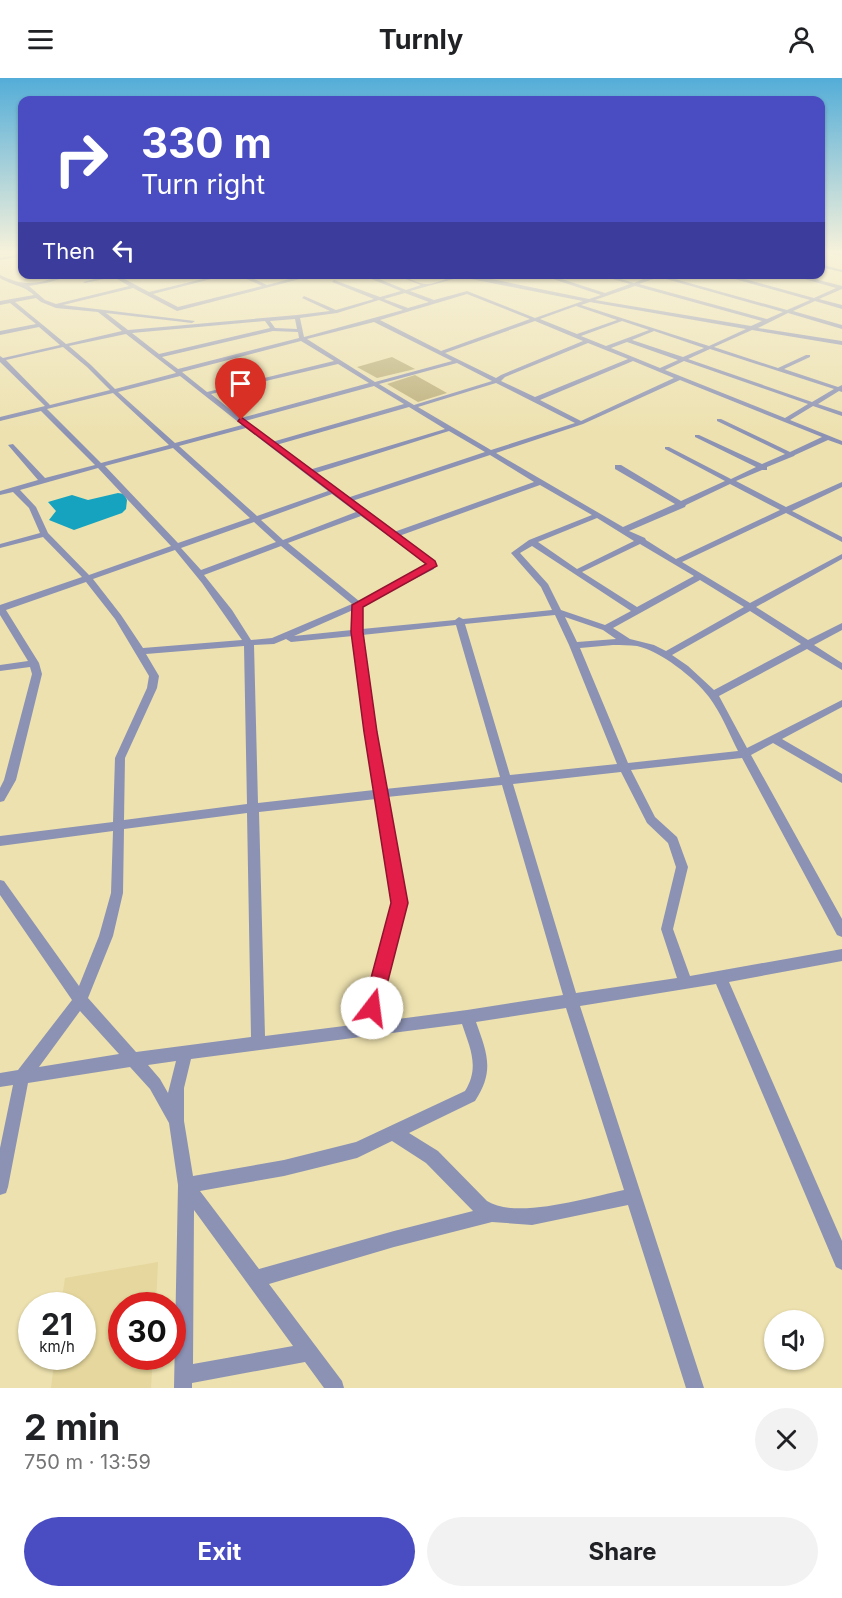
<!DOCTYPE html>
<meta charset="utf-8">
<style>
body{margin:0;font-family:Inter,sans-serif;background:#f2f2f2;color:#202124;height:100vh;display:flex;flex-direction:column;font-size:22px;white-space:nowrap}
*{box-sizing:border-box;margin:0}
p{font-size:20px;color:#757577}
.icon{flex:none;width:33px;height:33px;fill:none;stroke:currentColor;stroke-width:2;stroke-linecap:round;stroke-linejoin:round}
.map{position:relative;height:1310px;overflow:hidden}
.panel{display:flex;flex-direction:column;background:#fff;flex:1}
.panel>*{flex:none}
.hud{position:absolute;left:18px;top:18px;width:807px;height:183px;border-radius:12px;box-shadow:0 2px 4px #0004;background:#4a4cc2;color:#fff;overflow:hidden}
.tools{position:absolute;left:764px;top:1232px;display:grid;gap:12px}
.tools a{display:grid;place-items:center;width:60px;height:60px;border-radius:50%;background:#fff;box-shadow:0 2px 4px #0004;font-size:30px}
.speed{position:absolute;left:18px;top:1214px;display:flex;gap:12px;font-size:30px;font-weight:700;text-align:center}
.speed>*{display:grid;place-content:center;width:78px;height:78px;border-radius:50%;background:#fff;box-shadow:0 2px 4px #0004;line-height:1}
.speed small{font-size:15px;font-weight:400}
.speed .limit{border:9px solid #d22;background:#fff;color:#111}
.pin{position:absolute;display:grid;place-items:center;width:51px;height:51px;color:#fff;margin:-62px -26px;border-radius:50% 50% 50% 0;rotate:-45deg;box-shadow:0 0 6px #0007}
.pin .icon{rotate:45deg}
.me{position:absolute;width:66px;margin:-33px;rotate:15deg;stroke-linejoin:round;filter:drop-shadow(0 0 4px #0008)}
.turn{display:flex;align-items:center;gap:21px;height:126px;padding:0 24px;font-size:27px}
.turn .icon{width:78px;height:78px;stroke-width:2.5}
.turn b{display:block;font-size:42px;line-height:51px}
.then{display:flex;align-items:center;height:57px;padding:0 24px;background:#0003;gap:12px;font-size:22px}
.round{display:grid;place-items:center;flex:none;width:63px;height:63px;border-radius:32px;background:#f2f2f2}
.summary{display:flex;align-items:center;justify-content:space-between;height:102px;padding:0 24px}
h1{font-size:36px;font-weight:700;line-height:45px}
.cta{display:flex;gap:12px;margin-top:auto;padding:12px 24px}
.cta a{flex:1;height:69px;border-radius:36px;background:#4a4cc2;color:#fff;font-size:24px;font-weight:700;line-height:69px;text-align:center}
.cta a+a{background:#f2f2f2;color:#202124}
header{display:flex;justify-content:space-between;align-items:center;height:78px;padding:0 24px;background:#fff;font-size:27px;font-weight:700}
.map>svg:first-child{display:block}
.built{fill:#e5d79d}
.green{fill:#bcaf7b}
.water{fill:#15a3c0}
.lines{fill:none;stroke-linecap:round;stroke-linejoin:round}
.minor{fill:#8c92b4;fill-rule:evenodd}
.route{fill:#e11d48;stroke:#92132f;stroke-width:1.5}
</style>
<header><svg class="icon" aria-label="menu" viewBox="0 0 24 24"><path d="M4 6h16M4 12h16M4 18h16"/></svg>Turnly<svg class="icon" aria-label="person" viewBox="0 0 24 24"><circle cx="12" cy="8" r="4"/><path d="M4 21q1-7 8-7t8 7"/></svg></header>
<div class="map">
<svg width="842" height="1310" viewBox="0 0 842 1310">
<rect width="100%" height="100%" fill="#ede1af"/>
<polygon class="built" points="158,1184 156,1227 122,1227 122,1278 153,1278 151,1310 51,1310 55,1278 82,1278 82,1227 61,1227 65,1200"/>
<g class="green">
<polygon points="392,279 415,291 377,300 357,289"/>
<polygon points="415,297 447,315 418,324 387,306"/>
</g>
<polygon class="water" points="118,415 124,416 127,422 126,431 122,435 74,452 49,442 56,433 48,424 72,417 88,422"/>
<g class="lines">
<g class="minor">
<polygon points="824,173 842,176 842,178 824,174"/>
<polygon points="22,176 22,178 0,182 0,180"/>
<polygon points="820,186 842,192 842,194 820,189"/>
<path d="M69,196H78L46,205L29,208L45,222L56,226L129,208L114,199L85,205L83,204L110,197L109,196H115L149,214L211,199V201L153,216L178,229L262,208L236,196H243L267,207L309,196H319L177,233L133,210L63,227L195,243L192,245L106,235L128,252L297,237L330,233L302,220L304,218L336,232L374,221L332,204L334,202L380,219L401,213L359,196H367L406,212L421,207L393,196C405,196 414,205 425,206C436,207 453,196 467,196L589,221L601,217L538,196H546L605,215L630,206L595,196H604L634,205L655,196H666L664,198L787,232L810,222L717,196H726L814,220L836,210L787,196H796L842,208V211L819,221L842,227V231L815,223L793,233L842,247V251L788,235L758,250L842,263V267L752,252L714,269L778,290L806,277H810V279L784,291L838,309L842,307V314L839,313L818,326L842,334V338L813,328L790,342L842,363V367L828,362L795,377L794,378L767,389V392H762L736,403L786,429L842,404V409L792,433L842,459V464L786,435L682,484L750,525L842,476V481L756,529L808,562L842,545V552L814,567L842,585V592L807,571L719,618L747,670L842,622V629L782,661L842,696V705L773,665L751,677L842,841V859L837,857L742,680L631,692L655,739L677,759L688,789L673,851L690,898L842,871V883L729,904L842,1163V1192L836,1189L716,906L580,928L704,1310H686L628,1127L532,1147L492,1144L394,1169L269,1206L342,1303L344,1310H324L305,1284L192,1305V1310H174L178,1107L169,1045L150,1011L130,989L28,1005L8,1109L6,1115L0,1117V1070L13,1007L0,1009V995L18,992L72,922L0,817V802L4,803L79,908L99,858L111,815L113,753L0,768V758L113,744L115,680L147,610L149,598L115,541L86,504L6,532L39,585L42,596L16,702L4,723L0,724V710L4,702L32,596L30,589L0,593V587L28,583L0,537V527L82,499L43,459L0,470V466L40,455L29,430L13,414L0,417V413L38,402L8,367L13,366L45,400L95,387L41,333L0,343V339L45,328L0,284V278L3,280L60,267L39,249L0,257V253L36,246L10,225L0,227V223L34,217C21,206 13,208 0,200V197C29,211 39,204 69,196ZM461,199L583,223L535,240L467,213L434,222L410,213ZM659,199L783,234L767,241L639,206ZM635,208L762,243L751,248L595,222ZM405,215L429,224L408,230L384,221ZM467,216L530,241L441,273L380,242ZM36,220L41,224L56,230L98,234L122,253L66,266L15,224ZM379,222L403,232L304,259L300,240L337,235ZM590,224L746,251L709,268L581,227ZM576,228L617,242L577,256L540,241ZM295,241L297,251L275,250L270,243ZM265,243L270,250L159,276L132,255ZM535,243L583,263L501,297L496,300L445,275ZM622,243L649,252L606,268L581,258ZM374,244L452,283L375,304L307,261ZM273,253L298,254L299,260L178,291L162,279ZM654,253L704,270L683,279L632,262ZM126,256L175,294L176,295L115,311L91,287L69,268ZM301,263L334,283L207,314L182,294ZM627,264L678,282L660,290L611,270ZM588,265L628,281L535,319L501,303L505,299ZM63,269L87,289L110,312L50,327L6,282ZM710,271L834,311L812,324L688,281ZM633,283L674,300L581,343L540,322ZM684,283L808,326L785,340L665,292ZM457,285L492,303L414,327L379,306ZM338,286L369,305L241,340L211,316ZM180,298L242,347L175,365L118,314ZM680,302L822,359L790,374L721,341H717V343L785,376L762,386L699,357H695V359L756,389L731,401L669,369H665V371L725,403L681,423L621,387H615V391L675,426L623,449L496,375L583,346ZM496,305L575,345L491,372L418,329ZM374,308L404,326L272,364L245,343ZM113,315L169,367L101,385L47,331ZM409,329L445,351L309,392L276,367ZM246,350L328,413L257,438L179,368ZM449,353L485,374L347,420L313,396ZM173,370L250,440L178,465L105,388ZM490,377L534,404L394,454L352,423ZM98,390L171,468L89,497L48,455L36,429L20,412ZM730,406L780,432L676,481L646,462L645,460L629,453L685,429L686,427ZM540,407L592,437L529,462L511,475L541,509L552,532L463,541L459,539L455,542L362,551V528L434,491V483L399,458ZM332,416L356,434L283,462L261,442ZM361,438L427,486L426,490L359,523L288,465ZM597,440L634,463L577,491L538,464ZM254,444L276,464L201,492L181,470ZM640,466L694,498L637,529L582,494ZM281,468L352,526L272,560L251,562L232,532L204,497ZM532,468L631,533L605,547L561,532L548,506L520,475ZM175,472L202,505L242,562L143,570L121,537L93,501ZM700,502L744,529L666,573L654,567L630,561L613,550ZM353,532L352,552L294,558ZM750,533L801,566L714,612L688,588L672,577ZM555,537L569,567L617,686L510,697L465,546ZM565,539L603,552L616,561L577,564ZM456,547L500,699L385,711L375,654L362,557ZM353,558L365,654L374,712L258,725L254,567L274,566L286,561L291,564ZM613,567C621,567 629,567 637,568C660,573 694,599 709,619C721,635 729,655 738,673L628,685L580,570ZM244,568L247,726L124,742L125,680L157,610L159,598L146,576ZM621,694L647,745L668,765L676,789L661,851L677,900L576,915L513,706ZM502,707L563,917L467,932L375,944L405,825L387,719ZM376,721L393,825L360,946L265,958L259,734ZM247,735L251,959L136,974L88,920L113,858L123,815L124,751ZM566,930L624,1112C590,1119 516,1142 487,1123L438,1073L409,1055L475,1023C495,993 487,975 476,944ZM80,933L119,976L39,989ZM462,946C470,970 480,989 465,1013L356,1064L284,1082L193,1098L184,1043V1010L191,981ZM176,983L168,1015L160,1001L148,987ZM392,1063L426,1085L473,1133L394,1153L259,1191L200,1113L284,1098L357,1080ZM194,1132L293,1268L193,1286Z"/>
</g>
</g>
<linearGradient id="sky" x2="0" y2="1"><stop stop-color="#53add8"/><stop offset="0.49" stop-color="#f7f2db"/><stop offset="1" stop-color="#f7f2db" stop-opacity="0"/></linearGradient>
<rect width="842" height="356" fill="url(#sky)"/>
<polygon class="route" points="241,339 435,483 437,488 363,529 363,554 377,654 408,825 381,930 378,936 372,938 365,936 363,930 391,825 364,654 351,554 352,527 426,486 238,343"/>
</svg>
<div class="tools">
<a><svg class="icon" aria-label="sound" viewBox="0 0 24 24"><path d="M4 9h4l5-4v14l-5-4H4zM17 9q2 3 0 6"/></svg></a>
</div>
<div class="speed"><div>21<small>km/h</small></div><div class="limit">30</div></div>
<div class="pin" style="left:241px;top:342px;background:#d93025"><svg class="icon" aria-label="arrive" viewBox="0 0 24 24"><path d="M6 21V4h12l-3 4 3 4H6"/></svg></div>
<svg class="me" style="left:372px;top:930px" viewBox="-20 -20 40 40"><circle r="19" fill="#fff"/><path d="M0-13L10 11 0 6-10 11z" fill="#e11d48"/></svg>
<div class="hud">
<div class="turn"><svg class="icon" aria-label="right" viewBox="0 0 24 24"><path d="M7 20v-9h11M14 6l5 5-5 5"/></svg><div><b>330 m</b>Turn right</div></div>
<div class="then">Then<svg class="icon" aria-label="left" viewBox="0 0 24 24"><path d="M17 20v-9H6M10 6l-5 5 5 5"/></svg></div>
</div>
</div>
<section class="panel">
<div class="summary"><div><h1>2 min</h1><p>750 m · 13:59</p></div><a class="round"><svg class="icon" aria-label="close" viewBox="0 0 24 24"><path d="M6 6l12 12M18 6L6 18"/></svg></a></div>
<div class="cta"><a>Exit</a><a>Share</a></div>
</section>
